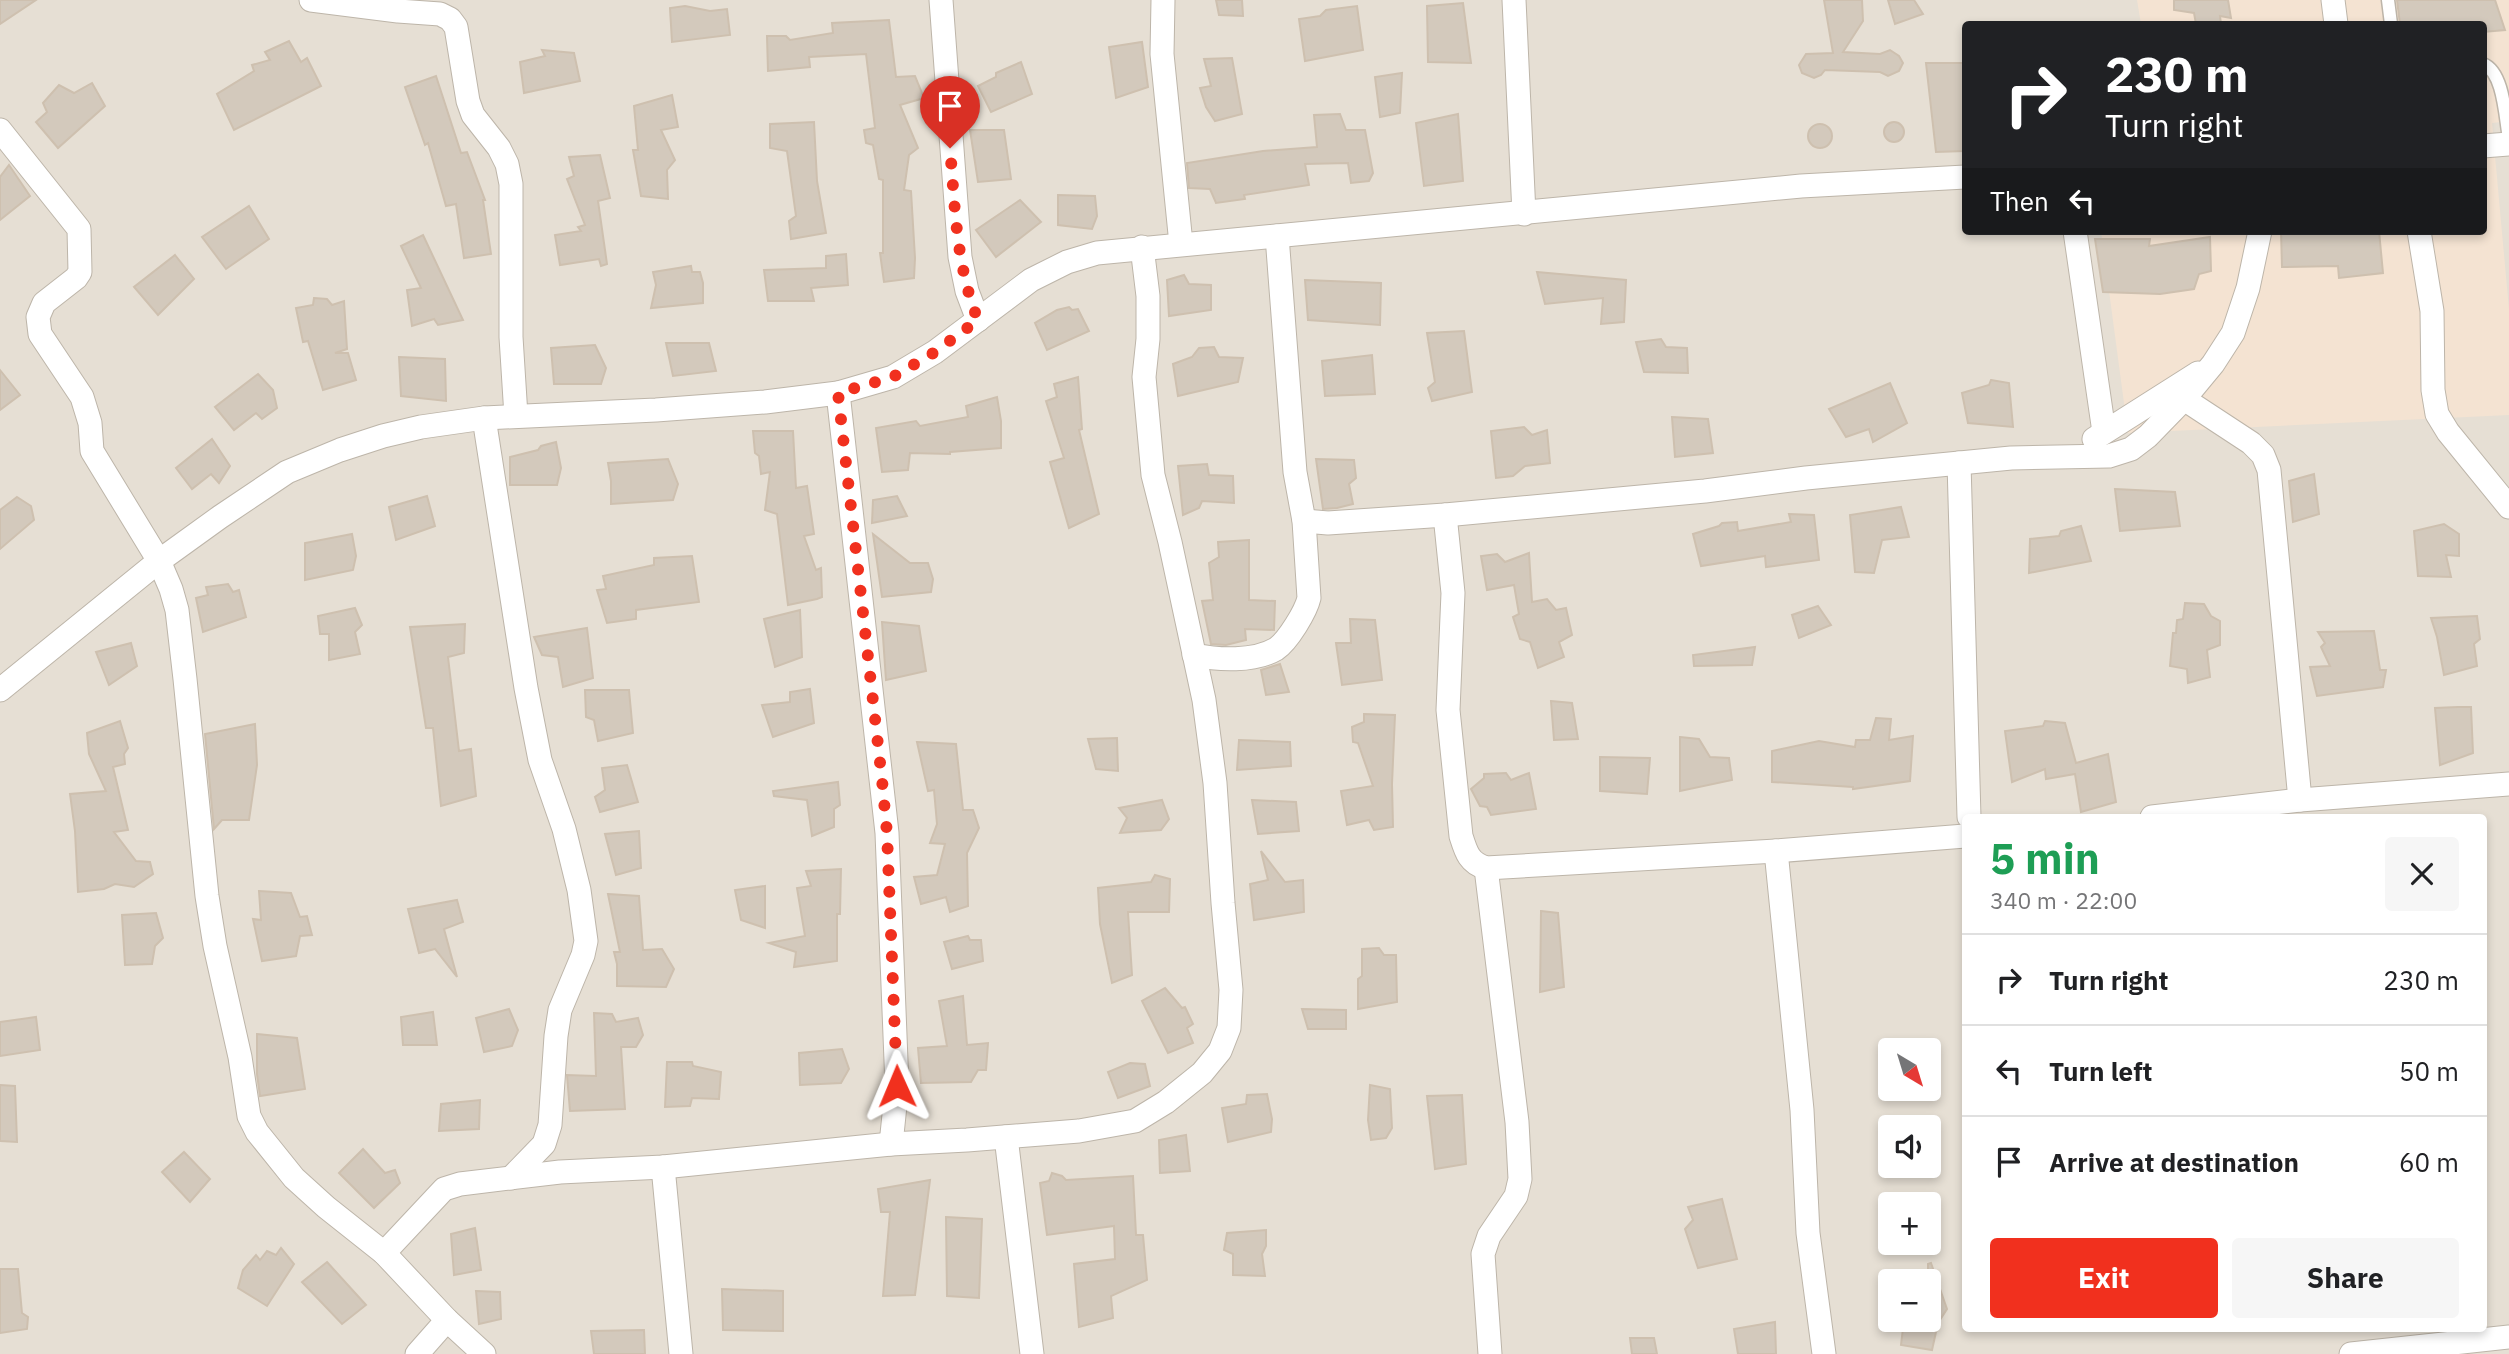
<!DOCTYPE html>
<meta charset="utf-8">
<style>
body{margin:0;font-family:"IBM Plex Sans",sans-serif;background:#f6f6f6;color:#202124;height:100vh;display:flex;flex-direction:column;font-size:26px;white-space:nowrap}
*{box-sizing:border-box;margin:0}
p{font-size:23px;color:#757577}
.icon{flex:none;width:38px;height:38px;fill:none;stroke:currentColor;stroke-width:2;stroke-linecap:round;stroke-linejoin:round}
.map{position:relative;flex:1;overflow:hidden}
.panel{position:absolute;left:1962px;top:814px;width:525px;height:518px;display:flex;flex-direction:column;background:#fff;border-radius:7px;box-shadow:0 4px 10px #0003}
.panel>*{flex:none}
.hud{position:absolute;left:1962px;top:21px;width:525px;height:214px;border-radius:7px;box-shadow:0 4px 10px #0003;background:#202124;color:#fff;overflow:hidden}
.needle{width:46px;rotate:142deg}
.fabs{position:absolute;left:1878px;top:1038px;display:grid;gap:14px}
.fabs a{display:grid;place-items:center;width:63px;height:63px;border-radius:7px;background:#fff;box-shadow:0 4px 10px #0003;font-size:35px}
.pin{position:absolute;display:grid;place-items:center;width:60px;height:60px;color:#fff;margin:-72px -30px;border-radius:50% 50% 50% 0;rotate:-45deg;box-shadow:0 0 7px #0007}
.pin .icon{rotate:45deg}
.me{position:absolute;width:77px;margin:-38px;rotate:359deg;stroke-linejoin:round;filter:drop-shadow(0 0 5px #0008)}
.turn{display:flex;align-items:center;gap:24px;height:147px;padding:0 28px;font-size:32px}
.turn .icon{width:91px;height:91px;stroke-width:2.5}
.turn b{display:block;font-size:49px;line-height:60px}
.then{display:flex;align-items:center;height:66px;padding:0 28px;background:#0003;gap:14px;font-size:26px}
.round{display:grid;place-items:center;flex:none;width:74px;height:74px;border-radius:7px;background:#f6f6f6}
.headline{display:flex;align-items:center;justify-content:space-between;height:119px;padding:0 28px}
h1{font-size:42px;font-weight:700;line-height:52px;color:#1e9e55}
.action{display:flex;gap:14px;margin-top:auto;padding:14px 28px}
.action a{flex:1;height:80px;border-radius:7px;background:#f1301e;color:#fff;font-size:28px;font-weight:700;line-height:80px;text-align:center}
.action a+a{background:#f6f6f6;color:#202124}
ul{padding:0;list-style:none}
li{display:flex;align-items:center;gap:21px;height:91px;padding:0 28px;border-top:2px solid #e0e0e0}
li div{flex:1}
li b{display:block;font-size:26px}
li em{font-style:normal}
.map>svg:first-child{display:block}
.residential{fill:#e6dfd4;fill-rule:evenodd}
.commercial{fill:#f4e3d2}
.building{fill:#d3c9bc;stroke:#cec0af;stroke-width:2}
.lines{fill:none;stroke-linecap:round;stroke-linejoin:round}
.service-casing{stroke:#bdb5a9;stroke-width:15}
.minor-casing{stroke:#bdb5a9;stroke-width:25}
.service{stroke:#fff;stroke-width:12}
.minor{stroke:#fff;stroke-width:23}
.route{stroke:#f1301e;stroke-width:12;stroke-dasharray:0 21.6}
</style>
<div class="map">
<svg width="2509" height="1354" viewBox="0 0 2509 1354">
<rect width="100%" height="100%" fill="#f2eee6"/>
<path class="residential" d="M0,0H2509V1354H0ZM1965,24H2483V231H1965ZM1965,817H2483V1328H1965ZM1890,1050H1928V1088H1890ZM1890,1127H1928V1166H1890ZM1890,1204H1928V1242H1890ZM1890,1281H1928V1320H1890Z"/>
<polygon class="commercial" points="2137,0 2509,0 2509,121 2492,123 2509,309 2509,415 2128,433 2101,231 2483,231 2483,24 2141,24"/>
<g class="building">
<polygon points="0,0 36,0 0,24"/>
<polygon points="1216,0 1242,0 1243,16 1219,15"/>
<polygon points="1824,0 1862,0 1863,21 1843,52 1880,54 1890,50 1899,56 1903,63 1899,71 1888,76 1880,72 1825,70 1821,75 1814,78 1802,73 1799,65 1806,54 1833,53"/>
<polygon points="1888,0 1914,0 1923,14 1895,24"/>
<polygon points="2174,0 2228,0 2231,18 2220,16 2221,24 2196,24 2194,13 2174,10"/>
<polygon points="2397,0 2495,0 2505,30 2483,32 2483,24 2400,24"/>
<polygon points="1463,3 1471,63 1428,62 1427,6"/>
<polygon points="685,6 710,11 727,9 730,35 672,42 670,8"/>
<polygon points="1357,6 1363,50 1305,61 1299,19 1320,16 1326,10"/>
<polygon points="889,20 896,77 915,76 924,98 900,105 918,148 909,155 904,190 911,191 915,258 914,278 884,282 880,253 883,253 883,180 879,179 873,145 866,143 864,130 875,128 866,54 809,57 810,67 768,71 767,36 786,36 790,40 833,33 832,23"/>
<polygon points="289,41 301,62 307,58 321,86 234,130 217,94 254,71 252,65 270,60 265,52"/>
<polygon points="1142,42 1148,87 1116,98 1109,47"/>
<polygon points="542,50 574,53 580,81 524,93 520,62 545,56"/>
<polygon points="1232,58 1242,114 1215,121 1206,107 1200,88 1211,86 1204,59"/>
<polygon points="1021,62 1032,94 991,112 978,86 996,77 996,73"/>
<polygon points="1926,63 1965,63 1965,151 1936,152"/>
<polygon points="1402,73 1400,113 1380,117 1375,77"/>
<polygon points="436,76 461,153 467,152 485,200 483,200 491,254 464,258 456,204 446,206 428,143 425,145 405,87"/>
<polygon points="92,83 105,106 58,148 36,122 47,112 43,103 59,85 74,93"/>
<polygon points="672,95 678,127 661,130 675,160 667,170 668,199 641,196 633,150 638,150 634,106"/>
<polygon points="1340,114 1346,130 1365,130 1373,173 1369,181 1351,183 1348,163 1305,164 1309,185 1244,195 1245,199 1216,203 1210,189 1189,188 1187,163 1263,151 1317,147 1314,115"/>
<polygon points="1458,114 1463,181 1424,186 1416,123"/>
<circle cx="1894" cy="132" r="10"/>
<polygon points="814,122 817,181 826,233 791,239 789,221 796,216 787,151 770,148 770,124"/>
<circle cx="1820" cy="136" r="12"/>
<polygon points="970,130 1004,130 1011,179 978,182"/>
<polygon points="600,155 610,198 598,201 607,264 601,266 599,259 560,265 555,235 581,231 578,227 585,225 567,179 574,176 569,157"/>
<polygon points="9,165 30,196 0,220 0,177"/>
<polygon points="1058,195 1095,196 1097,216 1092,229 1058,225"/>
<polygon points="1020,200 1041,222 996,257 976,230"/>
<polygon points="249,206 269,239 226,269 202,237"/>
<polygon points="2281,231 2379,231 2383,273 2339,278 2338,266 2282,267"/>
<polygon points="423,235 463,320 438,325 434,319 412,326 407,290 421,288 401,246"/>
<polygon points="2210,237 2211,271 2199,274 2194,289 2160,294 2103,292 2095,239 2150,239 2149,246"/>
<polygon points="846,254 848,285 811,288 814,301 768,301 764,270 826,268 826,256"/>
<polygon points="175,255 194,279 158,315 134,287"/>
<polygon points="691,266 692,272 700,272 703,283 703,303 651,308 656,285 653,272"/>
<polygon points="1537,272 1626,280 1624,322 1601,324 1603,298 1545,304"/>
<polygon points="1184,275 1189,284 1211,285 1211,310 1169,316 1167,280"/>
<polygon points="1305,280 1381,283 1380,325 1308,320"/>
<polygon points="314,298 327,299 332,305 344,301 347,349 335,353 348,353 356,380 323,390 308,341 303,342 296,308 313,305"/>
<polygon points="1069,307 1072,310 1078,309 1089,331 1047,350 1035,323 1057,310"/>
<polygon points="1464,331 1472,392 1432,401 1428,388 1435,382 1427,333"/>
<polygon points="1661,339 1666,347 1687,348 1688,373 1644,372 1636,342"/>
<polygon points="666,343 709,343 716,371 673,376"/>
<polygon points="595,345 606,368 601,384 554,384 551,348"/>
<polygon points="1214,347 1219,357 1243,358 1238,382 1178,396 1173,364 1192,357 1199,348"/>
<polygon points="1372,355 1375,394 1325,396 1322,361"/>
<polygon points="399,357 445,359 446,401 401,396"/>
<polygon points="0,370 20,395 0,410"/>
<polygon points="258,374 273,390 277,408 262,419 256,413 234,430 215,407"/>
<polygon points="1078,377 1082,429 1079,430 1099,514 1069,528 1050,462 1064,458 1046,401 1057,397 1054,384"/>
<polygon points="1991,380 2009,383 2013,427 1968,423 1962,393 1989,385"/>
<polygon points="1890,383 1907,423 1873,442 1869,429 1846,437 1829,409"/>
<polygon points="997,397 1001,421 1001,448 950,452 950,454 910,453 908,470 882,472 876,428 916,421 920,426 968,417 966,406"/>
<polygon points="1672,417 1708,419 1713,453 1675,457"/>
<polygon points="1524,427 1532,435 1547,430 1550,463 1525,466 1513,476 1496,478 1491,431"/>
<polygon points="753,431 793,431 796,488 807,486 814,534 804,536 816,570 821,568 822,597 817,599 788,605 777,514 765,510 770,472 761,474 759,456 755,453"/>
<polygon points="212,439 230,466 219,483 211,474 192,489 176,468"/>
<polygon points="556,442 561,468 557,485 510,485 510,457 538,450 541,446"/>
<polygon points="668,459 678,484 673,500 611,504 611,481 608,463"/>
<polygon points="1316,459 1354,460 1356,478 1349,484 1353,504 1337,508 1323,509"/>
<polygon points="1207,464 1209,475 1233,476 1234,503 1202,501 1199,508 1183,515 1178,466"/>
<polygon points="2314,474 2319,514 2293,522 2289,481"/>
<polygon points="2115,489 2175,492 2180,526 2120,531"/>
<polygon points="427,496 435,526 396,540 389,507"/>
<polygon points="897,496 907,516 872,523 873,500"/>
<polygon points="17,497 31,506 34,520 0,549 0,510"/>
<polygon points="1901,507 1909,537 1882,540 1874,573 1855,572 1850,515"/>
<polygon points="1789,514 1814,515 1819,560 1766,567 1765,556 1701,566 1693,534 1719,526 1722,523 1737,522 1738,531 1791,522"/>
<polygon points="2444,524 2459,534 2459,556 2446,555 2451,577 2418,576 2414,531"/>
<polygon points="2081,526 2091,561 2029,573 2030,539 2059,536 2061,531"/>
<polygon points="352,534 356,556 353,570 305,580 305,543"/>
<polygon points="873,534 910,563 928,563 933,579 931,592 882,597"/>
<polygon points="1249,540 1249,600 1275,601 1274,630 1245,629 1246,640 1226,645 1211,644 1202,601 1213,600 1209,563 1219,557 1218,542"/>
<polygon points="1529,553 1532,602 1547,599 1556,610 1566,608 1572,635 1559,642 1564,657 1538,668 1530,642 1520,639 1513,617 1519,614 1514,585 1487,590 1481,556 1497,554 1505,562"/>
<polygon points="692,556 699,602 636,610 636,619 607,623 597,590 606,589 603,576 654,565 654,558"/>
<polygon points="228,584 233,592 239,590 246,617 203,632 196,598 208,595 206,587"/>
<polygon points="2185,603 2204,604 2211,616 2220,621 2220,645 2207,650 2210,677 2188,683 2187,669 2170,666 2173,633 2176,633 2177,620 2183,619"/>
<polygon points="1818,606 1831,625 1799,638 1792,615"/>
<polygon points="355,608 362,625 355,632 360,654 329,660 329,634 320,634 318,616"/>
<polygon points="800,610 802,657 775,667 764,619"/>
<polygon points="2477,616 2480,639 2474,644 2477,666 2444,675 2437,637 2431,618"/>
<polygon points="1350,619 1375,620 1382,680 1342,685 1336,643 1351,643"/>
<polygon points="882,622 919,626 926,671 886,680"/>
<polygon points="465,624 464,653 448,657 459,751 471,749 476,796 441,806 433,728 426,728 410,627"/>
<polygon points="587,628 593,678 563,687 558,657 542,655 534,637"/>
<polygon points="2374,631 2380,670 2386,670 2383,687 2317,696 2310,667 2330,666 2321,647 2325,643 2318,632"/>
<polygon points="131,643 137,666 109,685 96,652"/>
<polygon points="1755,647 1752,665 1694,666 1693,655"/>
<polygon points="1280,664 1289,692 1266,695 1261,670"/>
<polygon points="810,689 814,723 773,737 762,705 790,702 790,692"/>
<polygon points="585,690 629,690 633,733 598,741 594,720 586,717"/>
<polygon points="1551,701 1572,703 1578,739 1554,740"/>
<polygon points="2458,707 2471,707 2473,753 2440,765 2435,708"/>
<polygon points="1364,714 1395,715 1392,784 1393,827 1374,830 1369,820 1347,825 1341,791 1373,786 1358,743 1353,742 1352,727 1364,722"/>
<polygon points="1876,718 1891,719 1889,740 1913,736 1910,781 1853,789 1853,787 1772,782 1772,751 1819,741 1855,747 1856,740 1870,740"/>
<polygon points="120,721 128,748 124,754 125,764 113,767 128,830 114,832 136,861 150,862 153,874 134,887 115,884 104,889 78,892 75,831 70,794 106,791 89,754 87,733"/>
<polygon points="2045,721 2065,723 2076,763 2108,754 2116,802 2081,812 2075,774 2046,779 2045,769 2012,782 2005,731 2043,726"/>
<polygon points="255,724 257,765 249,820 222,820 214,829 205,734"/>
<polygon points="1680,737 1699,739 1710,757 1729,758 1732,780 1680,791"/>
<polygon points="1117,738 1118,771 1096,769 1088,739"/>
<polygon points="1239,740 1290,742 1291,766 1237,770"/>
<polygon points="917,742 956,744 963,810 973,810 979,828 967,853 968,906 950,912 946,897 921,904 914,877 937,875 945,844 930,843 937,824 934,790 928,791"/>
<polygon points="1600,757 1650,758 1647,794 1600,791"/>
<polygon points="627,765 638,802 600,812 595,797 605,790 602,768"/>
<polygon points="1506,773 1511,780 1529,773 1536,809 1491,815 1487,807 1480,806 1471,789 1484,778 1484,774"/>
<polygon points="838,782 840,805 834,809 834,827 812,836 807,800 774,796 773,791"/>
<polygon points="1162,800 1169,819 1161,830 1120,833 1127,818 1119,808"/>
<polygon points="1252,800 1296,802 1299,831 1258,834"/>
<polygon points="639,831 641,868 616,875 605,834"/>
<polygon points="1261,851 1285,882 1303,880 1304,912 1254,920 1250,884 1268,880"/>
<polygon points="841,869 840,914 837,914 837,961 794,967 796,952 769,943 805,936 797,888 811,886 806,871"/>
<polygon points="1155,875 1170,879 1169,912 1128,912 1132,975 1112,983 1100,924 1098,888 1151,882"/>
<polygon points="765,886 765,928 741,920 735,890"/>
<polygon points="259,891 291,893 300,917 307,916 312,935 300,936 296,956 262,961 253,919 261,920"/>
<polygon points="608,894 639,896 643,950 662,949 674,969 666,987 617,986 617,964 614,952 620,952"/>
<polygon points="457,900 463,922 444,929 457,977 435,949 419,953 408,909"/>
<polygon points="1541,911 1558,913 1564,987 1540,992"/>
<polygon points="156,913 163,938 155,946 152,964 125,965 122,915"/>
<polygon points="968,936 970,940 981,940 983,961 952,969 944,942"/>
<polygon points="1379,948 1384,955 1396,955 1397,1002 1358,1009 1358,979 1362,976 1362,949"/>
<polygon points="1165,988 1182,1008 1185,1007 1193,1024 1187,1028 1193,1043 1168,1053 1142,1001"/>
<polygon points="963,996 967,1045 988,1043 986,1070 978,1070 971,1082 921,1083 918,1048 947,1046 939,1001"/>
<polygon points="509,1009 518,1030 512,1046 484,1052 476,1018"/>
<polygon points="1302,1009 1346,1010 1346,1029 1308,1029"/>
<polygon points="433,1012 437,1045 403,1045 401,1017"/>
<polygon points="594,1013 612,1014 616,1022 638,1018 643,1035 636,1047 621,1047 625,1109 570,1111 567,1075 596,1076"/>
<polygon points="36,1017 40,1050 0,1056 0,1022"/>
<polygon points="257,1034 297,1038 305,1089 260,1096 257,1074"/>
<polygon points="842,1049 849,1069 841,1083 800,1085 799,1053"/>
<polygon points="667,1062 692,1062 693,1066 721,1072 719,1099 692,1098 690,1106 665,1107"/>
<polygon points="1130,1063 1145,1064 1150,1086 1118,1098 1108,1072"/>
<polygon points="0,1085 15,1086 17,1142 0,1141"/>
<polygon points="1370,1085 1390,1089 1392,1128 1386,1138 1371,1140 1368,1120"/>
<polygon points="1267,1094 1272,1119 1271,1132 1228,1142 1222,1108 1246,1104 1247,1095"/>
<polygon points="1462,1095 1466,1164 1435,1169 1427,1096"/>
<polygon points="480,1100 479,1129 439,1131 441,1104"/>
<polygon points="1186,1135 1190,1171 1160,1173 1159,1140"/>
<polygon points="363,1149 385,1173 395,1170 400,1183 374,1208 339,1173"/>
<polygon points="184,1152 210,1179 190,1202 162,1172"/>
<polygon points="1052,1173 1062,1176 1066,1180 1133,1176 1136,1235 1143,1235 1147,1280 1111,1296 1113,1318 1079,1327 1074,1264 1115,1259 1114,1226 1047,1235 1040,1183 1049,1181"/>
<polygon points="930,1180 915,1295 883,1296 890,1212 881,1212 878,1189"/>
<polygon points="1722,1199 1737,1259 1698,1268 1685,1229 1693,1220 1688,1207"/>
<polygon points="946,1217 982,1219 979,1298 947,1296"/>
<polygon points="475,1228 481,1270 454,1275 451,1234"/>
<polygon points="1266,1230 1266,1246 1262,1254 1265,1276 1233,1275 1233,1254 1224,1250 1227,1233"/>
<polygon points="281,1248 294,1264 267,1306 238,1288 243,1270 256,1255 260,1260 267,1251 276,1255"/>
<polygon points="327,1262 366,1305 342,1324 302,1282"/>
<polygon points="1931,1263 1947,1309 1938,1323 1932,1350 1901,1345 1904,1320 1928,1320 1928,1264"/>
<polygon points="0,1269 18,1269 22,1313 28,1317 27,1329 0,1333"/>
<polygon points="722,1289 783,1291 783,1331 723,1330"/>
<polygon points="476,1291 500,1292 501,1319 479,1324"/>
<polygon points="1775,1322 1776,1354 1738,1354 1734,1329"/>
<polygon points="644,1330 645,1354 594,1354 591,1331"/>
<polygon points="1630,1338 1654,1338 1657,1354 1632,1354"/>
</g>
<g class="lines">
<g class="service-casing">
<g id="service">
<polyline points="2388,0 2391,24"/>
<path d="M2483,64C2504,72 2505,117 2509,138"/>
</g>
</g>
<g class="minor-casing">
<g id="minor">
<polyline points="311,0 398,11 440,14 450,19 456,27 468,101 473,115 499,148 507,164 511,184 511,337 516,416"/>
<polyline points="941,0 960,257 967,291 978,320"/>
<polyline points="1163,0 1162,54 1181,244"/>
<polyline points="1514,0 1524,214"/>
<polyline points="2333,0 2336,24"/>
<polyline points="0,130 79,229 80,272 76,278 44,303 38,317 40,334 82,397 90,423 92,451 159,561 171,589 177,610 185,679 207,896 215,946 240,1057 249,1116 257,1132 294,1178 326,1207 384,1253 447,1320 484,1354"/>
<polyline points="2483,146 2509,144"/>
<polyline points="2075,231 2104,432"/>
<polyline points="2419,231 2432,311 2433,390 2437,414 2448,432 2509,507"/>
<polyline points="838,393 887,833 897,1086 891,1144"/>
<polyline points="2184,399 2251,443 2263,455 2269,470 2300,800"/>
<polyline points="484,418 526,688 540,760 564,829 579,890 586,941 583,955 560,1010 556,1036 550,1125 544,1144 511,1178"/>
<polyline points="2094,439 2198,373"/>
<polyline points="1959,463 1969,817"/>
<path d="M1445,515L1453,593L1448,710L1461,836C1466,852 1469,863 1486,868L1776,851L1965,836"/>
<polyline points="1304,521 1328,523 1445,515 1705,491 1806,478 2011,458 2109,456 2131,449 2148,436 2184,399 2213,364 2233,333 2248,288 2260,231"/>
<path d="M1194,655C1218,660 1254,662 1276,649C1288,641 1306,611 1309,598L1304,521L1295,472L1277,236"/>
<polyline points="0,690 159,561 220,517 287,472 340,450 383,436 421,427 484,418 656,410 765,402 838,393 893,377 935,352 1031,280 1067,262 1097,253 1801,186 1965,177"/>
<polyline points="2152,817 2300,800 2509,784"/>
<polyline points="1776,851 1802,1110 1808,1233 1824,1354"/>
<polyline points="1486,868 1517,1122 1520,1179 1516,1196 1489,1236 1483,1254 1490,1354"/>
<polyline points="1006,1137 1032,1354"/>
<polyline points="663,1167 681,1354"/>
<polyline points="384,1253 444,1189 460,1184 560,1172 663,1167 891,1144 967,1140 1079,1131 1135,1121 1166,1102 1202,1073 1220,1051 1229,1028 1231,990 1223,903 1215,783 1204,700 1170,542 1153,475 1144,377 1148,339 1148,296 1142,247"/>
<polyline points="417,1354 447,1320"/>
<polyline points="2351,1354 2509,1337"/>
</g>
</g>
<use href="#service" class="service"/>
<use href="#minor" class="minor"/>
</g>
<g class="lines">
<path class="route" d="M897,1086L887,833L882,780L838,393L893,377L935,352L978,320C956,265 955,207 950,148"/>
</g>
</svg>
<div class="fabs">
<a><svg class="needle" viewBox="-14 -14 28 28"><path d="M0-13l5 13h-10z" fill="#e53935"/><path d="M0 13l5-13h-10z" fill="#757577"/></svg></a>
<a><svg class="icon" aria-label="sound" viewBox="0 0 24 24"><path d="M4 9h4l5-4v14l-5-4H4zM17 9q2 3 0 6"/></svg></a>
<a>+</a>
<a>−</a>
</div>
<div class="pin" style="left:950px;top:148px;background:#d93025"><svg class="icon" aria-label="arrive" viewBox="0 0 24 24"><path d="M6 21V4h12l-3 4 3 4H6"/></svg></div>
<svg class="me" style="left:897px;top:1086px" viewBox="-20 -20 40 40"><path d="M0-17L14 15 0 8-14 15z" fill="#f1301e" stroke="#fff" stroke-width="4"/></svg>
<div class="hud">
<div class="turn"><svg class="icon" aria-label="right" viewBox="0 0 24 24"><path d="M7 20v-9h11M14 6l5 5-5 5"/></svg><div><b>230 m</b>Turn right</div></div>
<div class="then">Then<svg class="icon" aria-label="left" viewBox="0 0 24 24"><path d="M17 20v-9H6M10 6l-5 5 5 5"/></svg></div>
</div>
<section class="panel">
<div class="headline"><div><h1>5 min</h1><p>340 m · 22:00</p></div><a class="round"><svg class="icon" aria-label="close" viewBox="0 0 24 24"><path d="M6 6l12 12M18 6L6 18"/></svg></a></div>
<ul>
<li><svg class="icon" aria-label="right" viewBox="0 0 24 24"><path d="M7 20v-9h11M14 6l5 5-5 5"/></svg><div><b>Turn right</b></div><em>230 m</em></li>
<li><svg class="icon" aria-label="left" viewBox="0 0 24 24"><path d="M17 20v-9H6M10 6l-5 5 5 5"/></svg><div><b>Turn left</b></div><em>50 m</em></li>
<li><svg class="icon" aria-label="arrive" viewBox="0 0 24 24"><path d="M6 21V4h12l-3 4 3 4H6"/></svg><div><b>Arrive at destination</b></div><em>60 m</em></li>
</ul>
<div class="action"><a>Exit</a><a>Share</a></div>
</section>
</div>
